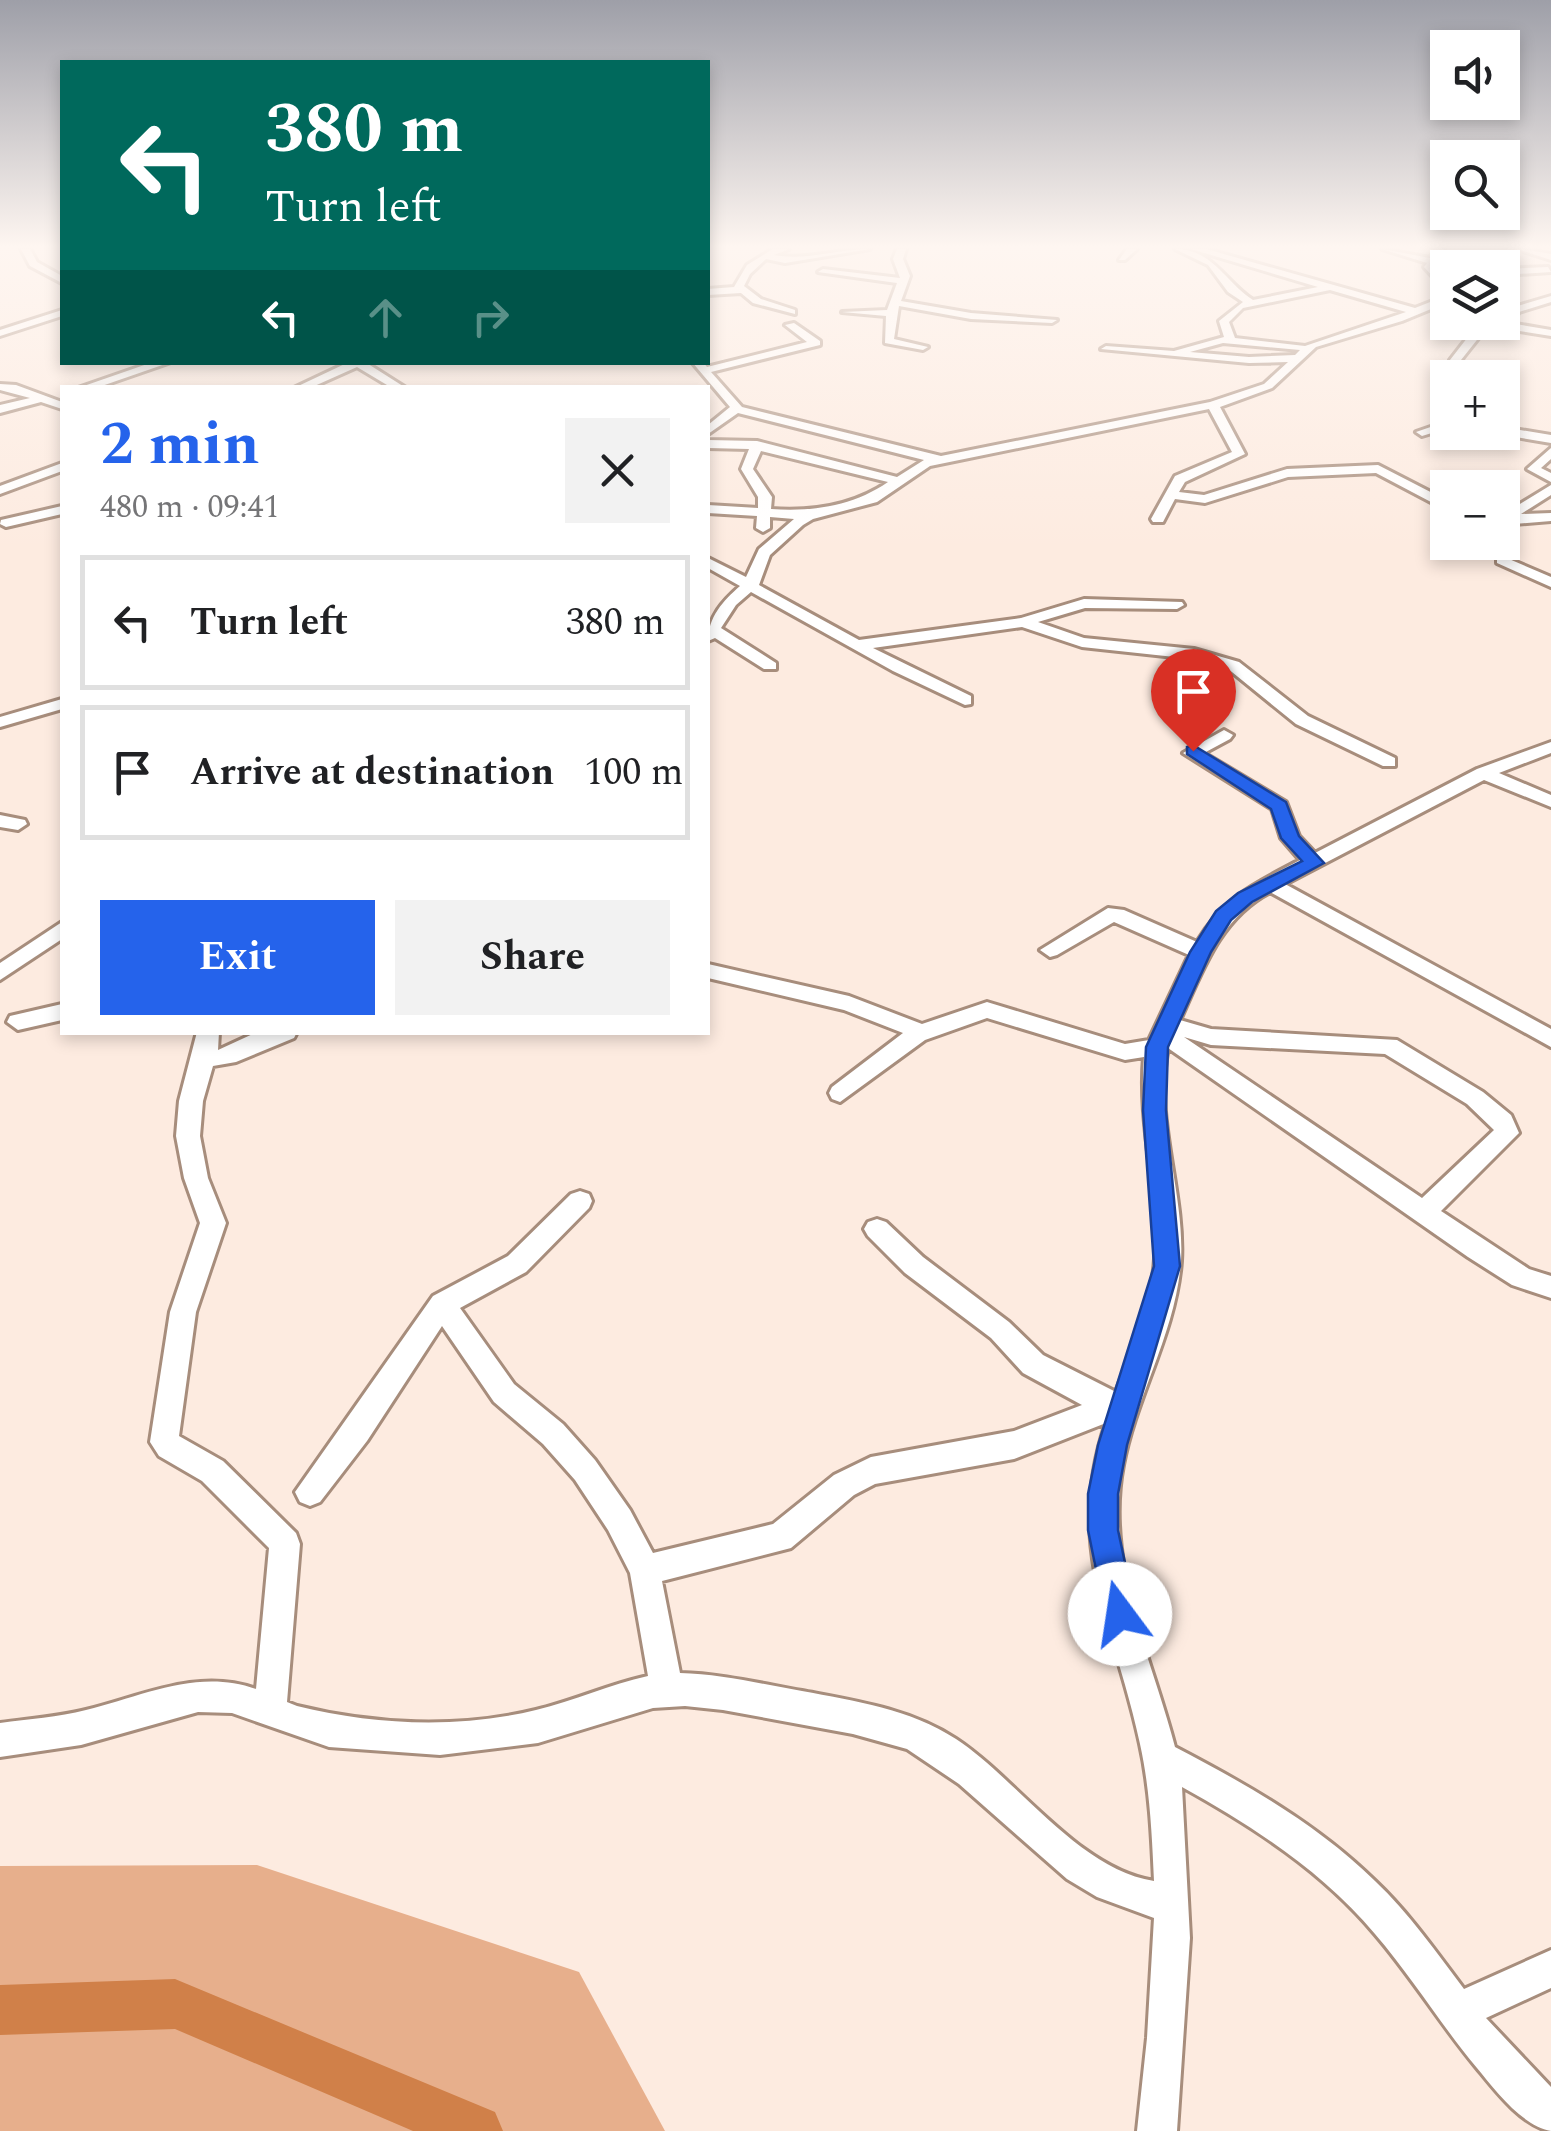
<!DOCTYPE html>
<meta charset="utf-8">
<style>
body{margin:0;font-family:Spectral,serif;background:#f2f2f2;color:#202124;height:100vh;display:flex;flex-direction:column;font-size:38px;white-space:nowrap}
*{box-sizing:border-box;margin:0}
p{font-size:32px;color:#757577}
.icon{flex:none;width:55px;height:55px;fill:none;stroke:currentColor;stroke-width:2;stroke-linecap:round;stroke-linejoin:round}
.map{position:relative;flex:1;overflow:hidden}
.panel{position:absolute;left:60px;top:385px;width:650px;height:650px;display:flex;flex-direction:column;background:#fff;border-radius:0px;box-shadow:0 5px 15px #0003}
.panel>*{flex:none}
.banner{position:absolute;left:60px;top:60px;width:650px;height:305px;border-radius:0px;box-shadow:0 5px 15px #0003;background:#00695c;color:#fff;overflow:hidden}
.controls{position:absolute;left:1430px;top:30px;display:grid;gap:20px}
.controls a{display:grid;place-items:center;width:90px;height:90px;border-radius:0px;background:#fff;box-shadow:0 5px 15px #0003;font-size:50px}
.pin{position:absolute;display:grid;place-items:center;width:85px;height:85px;color:#fff;margin:-102px -42px;border-radius:50% 50% 50% 0;rotate:-45deg;box-shadow:0 0 10px #0007}
.pin .icon{rotate:45deg}
.me{position:absolute;width:110px;margin:-55px;rotate:346deg;stroke-linejoin:round;filter:drop-shadow(0 0 8px #0008)}
.turn{display:flex;align-items:center;gap:35px;height:210px;padding:0 40px;font-size:45px}
.turn .icon{width:130px;height:130px;stroke-width:2.5}
.turn b{display:block;font-size:70px;line-height:85px}
.lanes{display:flex;align-items:center;height:95px;padding:0 40px;background:#0003;justify-content:center;gap:50px;direction:ltr}
.lanes .off{opacity:.35}
.round{display:grid;place-items:center;flex:none;width:105px;height:105px;border-radius:0px;background:#f2f2f2}
.overview{display:flex;align-items:center;justify-content:space-between;height:170px;padding:0 40px}
h1{font-size:60px;font-weight:700;line-height:75px;color:#2563eb}
.action{display:flex;gap:20px;margin-top:auto;padding:20px 40px}
.action a{flex:1;height:115px;border-radius:0px;background:#2563eb;color:#fff;font-size:40px;font-weight:700;line-height:115px;text-align:center}
.action a+a{background:#f2f2f2;color:#202124}
ul{padding:0;list-style:none}
li{display:flex;align-items:center;gap:30px;height:135px;margin:0 20px 15px;padding:0 20px;border:5px solid #e0e0e0;border-radius:0px}
li div{flex:1}
li b{display:block;font-size:38px}
li em{font-style:normal}
.map>svg:first-child{display:block}
.green{fill:#e7af8c}
.lines{fill:none;stroke-linecap:round;stroke-linejoin:round}
.river{fill:#d08049;fill-rule:evenodd}
.minor-casing{stroke:#a78d7c;stroke-width:6}
.minor{fill:#fff;fill-rule:evenodd}
.route{fill:#2563eb;stroke:#184099;stroke-width:2.5}
</style>
<div class="map">
<svg width="1551" height="2131" viewBox="0 0 1551 2131">
<rect width="100%" height="100%" fill="#fdebe0"/>
<polygon class="green" points="257,1865 579,1972 665,2131 0,2131 0,1866"/>
<g class="lines">
<polygon class="river" points="175,1979 495,2112 503,2131 413,2131 175,2029 0,2035 0,1985"/>
<g class="minor-casing">
<g id="minor">
<polygon points="21,249 30,249 37,262 62,276 62,283 30,266"/>
<path d="M773,249H789L774,255C806,261 838,249 870,249L785,263L766,259L750,274L744,286L761,299L795,310V314L753,303L741,293L708,295V289L734,287L747,265Z"/>
<polygon points="897,249 906,249 903,259 910,276 901,301 971,313 1057,320 1052,323 971,319 899,306 894,339 928,347 923,350 885,343 886,316 842,312 887,310 897,283 818,272 823,269 900,278 893,259"/>
<polygon points="1127,249 1137,249 1125,260 1119,260"/>
<path d="M1175,249C1213,249 1225,282 1253,300L1318,287L1191,249H1206L1415,308L1448,295V302L1402,321L1316,347L1272,388L1220,407L1245,454L1185,482L1179,492L1204,495L1287,469L1378,465L1448,501V511L1376,473L1288,477L1205,503L1175,499L1163,522H1153L1151,519L1175,476L1232,452L1209,409L930,466L877,502L813,519L803,525L770,555L759,585L859,640L1021,618L1084,599L1182,602L1184,605L1177,609L1085,608L1038,622L1084,638L1194,649L1239,662L1308,716L1395,758V766H1383L1296,724L1227,668L1193,659L1082,647L1022,627L873,648L971,696V704L965,705L893,671L751,592L736,605L721,628L776,663V669H764L715,638L708,641C708,617 723,601 740,586L708,568V558L746,577L759,549L794,519L770,517V528L763,532L756,528L757,516L708,513V505L758,508V497L741,469L749,449L708,448V440L757,441L897,477L924,460L738,413L708,434V425L730,407L692,362H703L707,367L807,342L785,325L794,323L820,341V345L711,372L742,407L941,456L1210,402L1264,384L1288,362L1249,363L1101,349L1106,346L1174,351L1224,337L1219,321L1243,302L1228,292L1208,265ZM1330,290L1406,312L1305,346L1235,338L1229,322L1243,308ZM1223,343L1300,350L1295,355L1249,357L1190,352ZM761,451L888,482C853,506 813,512 771,509L772,497L753,469Z"/>
<polygon points="1382,249 1430,258 1435,249 1444,249 1434,267 1448,283 1448,293 1424,267 1427,263"/>
<polygon points="1522,249 1551,254 1551,260 1523,251"/>
<polygon points="1548,267 1551,272 1502,275 1502,269"/>
<path d="M1551,296V302L1519,312L1510,323L1551,330V336L1488,326L1461,360L1483,378C1467,378 1459,374 1450,360L1478,324L1476,322H1502L1511,308Z"/>
<polygon points="62,310 62,316 0,336 0,330"/>
<polygon points="153,362 171,362 96,388 78,388"/>
<polygon points="349,362 365,362 406,388 392,388 357,367 310,388 294,388"/>
<polygon points="0,384 16,385 62,402 62,409 41,402 0,413 0,405 30,398 0,390"/>
<polygon points="1448,421 1448,428 1422,436 1416,432"/>
<polygon points="1502,427 1551,435 1551,443 1498,434 1502,432"/>
<polygon points="1551,448 1551,459 1541,468 1551,473 1551,482 1527,469"/>
<polygon points="62,463 62,471 0,494 0,486"/>
<polygon points="1551,485 1551,495 1521,514 1551,513 1551,521 1502,525 1502,515"/>
<polygon points="62,506 62,514 6,527 0,524 1,520"/>
<polygon points="1502,556 1551,577 1551,587 1497,563 1497,557"/>
<polygon points="62,699 62,709 0,727 0,717"/>
<path d="M1224,730L1233,735L1230,739L1204,753L1286,802L1299,836L1315,853L1477,769L1551,742V753L1499,773L1551,795V807L1484,780L1285,884L1551,1029V1047L1270,892C1220,918 1202,971 1180,1020L1211,1029L1397,1040L1483,1092L1511,1115L1519,1133L1441,1211L1529,1269L1551,1276V1298L1512,1285L1468,1257L1168,1048C1153,1117 1185,1191 1181,1261C1176,1332 1136,1396 1123,1465C1104,1563 1151,1654 1175,1747C1246,1784 1317,1824 1375,1881C1409,1913 1436,1952 1464,1989L1551,1950V1988L1486,2018L1551,2087V2131C1522,2126 1495,2090 1477,2068C1441,2025 1412,1977 1375,1934C1322,1871 1254,1827 1182,1787L1190,1938L1177,2131H1137L1147,2038L1154,1918L1097,1897L1067,1879L959,1784L907,1749L853,1734L723,1710L685,1706L653,1708L538,1743L440,1755L329,1747L232,1713L198,1712L81,1745L0,1757V1723C29,1719 58,1717 86,1710C143,1696 198,1668 256,1689L269,1548L202,1481L159,1456L150,1442L170,1312L200,1223L184,1178L176,1136L179,1101L197,1032H219L218,1050L257,1032H297L294,1038L236,1062L213,1066L203,1101L200,1136L208,1178L226,1223L196,1312L179,1436L223,1461L296,1533L300,1544L287,1702L297,1706C374,1725 458,1729 536,1710C574,1701 610,1684 648,1676L630,1573L608,1530L575,1480L543,1444L494,1402L442,1326L367,1441L320,1502L310,1506L300,1502L295,1492L433,1296L508,1256L571,1194L580,1191L589,1194L592,1201L589,1208L526,1272L460,1308L514,1384L563,1424L595,1460L630,1510L653,1553L773,1524L834,1475L871,1457L1014,1431L1082,1405L1023,1373L991,1338L905,1273L868,1236L864,1229L868,1222L877,1219L886,1222L923,1257L1009,1322L1043,1355L1116,1392C1132,1349 1152,1305 1155,1259C1159,1191 1138,1125 1144,1057L1125,1060L987,1018L925,1040L840,1102L832,1099L829,1093L832,1087L903,1033L844,1010L708,978V964L849,996L922,1024L987,1002L1125,1044L1149,1040L1189,955L1114,922L1057,955L1050,957L1040,950L1108,908L1124,910L1197,942C1225,896 1255,884 1300,860L1281,838L1272,809L1183,753ZM1184,1037L1211,1045L1385,1054L1467,1104L1494,1130L1422,1198ZM1106,1423C1064,1549 1115,1625 1140,1744C1150,1789 1152,1836 1154,1881C1078,1869 1018,1780 956,1739C910,1709 855,1701 802,1691C762,1684 721,1674 680,1673L662,1581L791,1548L854,1495L875,1484L1014,1459Z"/>
<polygon points="0,815 25,820 27,824 18,830 0,827"/>
<polygon points="62,922 62,939 0,980 0,963"/>
<polygon points="62,1004 62,1020 18,1030 7,1022 10,1016"/>
</g>
</g>
<use href="#minor" class="minor"/>
</g>
<linearGradient id="sky" x2="0" y2="1"><stop stop-color="#9e9fa8"/><stop offset="0.45" stop-color="#fef6f1"/><stop offset="1" stop-color="#fef6f1" stop-opacity="0"/></linearGradient>
<rect width="1551" height="548" fill="url(#sky)"/>
<polygon class="route" points="1193,745 1286,802 1299,836 1324,863 1252,902 1231,920 1211,952 1168,1047 1166,1110 1180,1266 1127,1445 1118,1494 1118,1530 1136,1614 1132,1626 1120,1630 1109,1626 1105,1614 1088,1530 1088,1494 1098,1445 1154,1266 1143,1110 1146,1047 1190,952 1216,911 1238,893 1302,861 1281,838 1271,809 1187,754 1187,747"/>
</svg>
<div class="controls">
<a><svg class="icon" aria-label="sound" viewBox="0 0 24 24"><path d="M4 9h4l5-4v14l-5-4H4zM17 9q2 3 0 6"/></svg></a>
<a><svg class="icon" aria-label="search" viewBox="0 0 24 24"><circle cx="10" cy="10" r="6"/><path d="M15 15l6 6"/></svg></a>
<a><svg class="icon" aria-label="layers" viewBox="0 0 24 24"><path d="M12 4l9 5-9 5-9-5zM3 14l9 5 9-5"/></svg></a>
<a>+</a>
<a>−</a>
</div>
<div class="pin" style="left:1193px;top:751px;background:#d93025"><svg class="icon" aria-label="arrive" viewBox="0 0 24 24"><path d="M6 21V4h12l-3 4 3 4H6"/></svg></div>
<svg class="me" style="left:1120px;top:1614px" viewBox="-20 -20 40 40"><circle r="19" fill="#fff"/><path d="M0-13L10 11 0 6-10 11z" fill="#2563eb"/></svg>
<div class="banner">
<div class="turn"><svg class="icon" aria-label="left" viewBox="0 0 24 24"><path d="M17 20v-9H6M10 6l-5 5 5 5"/></svg><div><b>380 m</b>Turn left</div></div>
<div class="lanes"><svg class="icon" aria-label="left" viewBox="0 0 24 24"><path d="M17 20v-9H6M10 6l-5 5 5 5"/></svg><svg class="icon off" aria-label="ahead" viewBox="0 0 24 24"><path d="M12 20V5M6 11l6-6 6 6"/></svg><svg class="icon off" aria-label="right" viewBox="0 0 24 24"><path d="M7 20v-9h11M14 6l5 5-5 5"/></svg></div>
</div>
<section class="panel">
<div class="overview"><div><h1>2 min</h1><p>480 m · 09:41</p></div><a class="round"><svg class="icon" aria-label="close" viewBox="0 0 24 24"><path d="M6 6l12 12M18 6L6 18"/></svg></a></div>
<ul>
<li><svg class="icon" aria-label="left" viewBox="0 0 24 24"><path d="M17 20v-9H6M10 6l-5 5 5 5"/></svg><div><b>Turn left</b></div><em>380 m</em></li>
<li><svg class="icon" aria-label="arrive" viewBox="0 0 24 24"><path d="M6 21V4h12l-3 4 3 4H6"/></svg><div><b>Arrive at destination</b></div><em>100 m</em></li>
</ul>
<div class="action"><a>Exit</a><a>Share</a></div>
</section>
</div>
